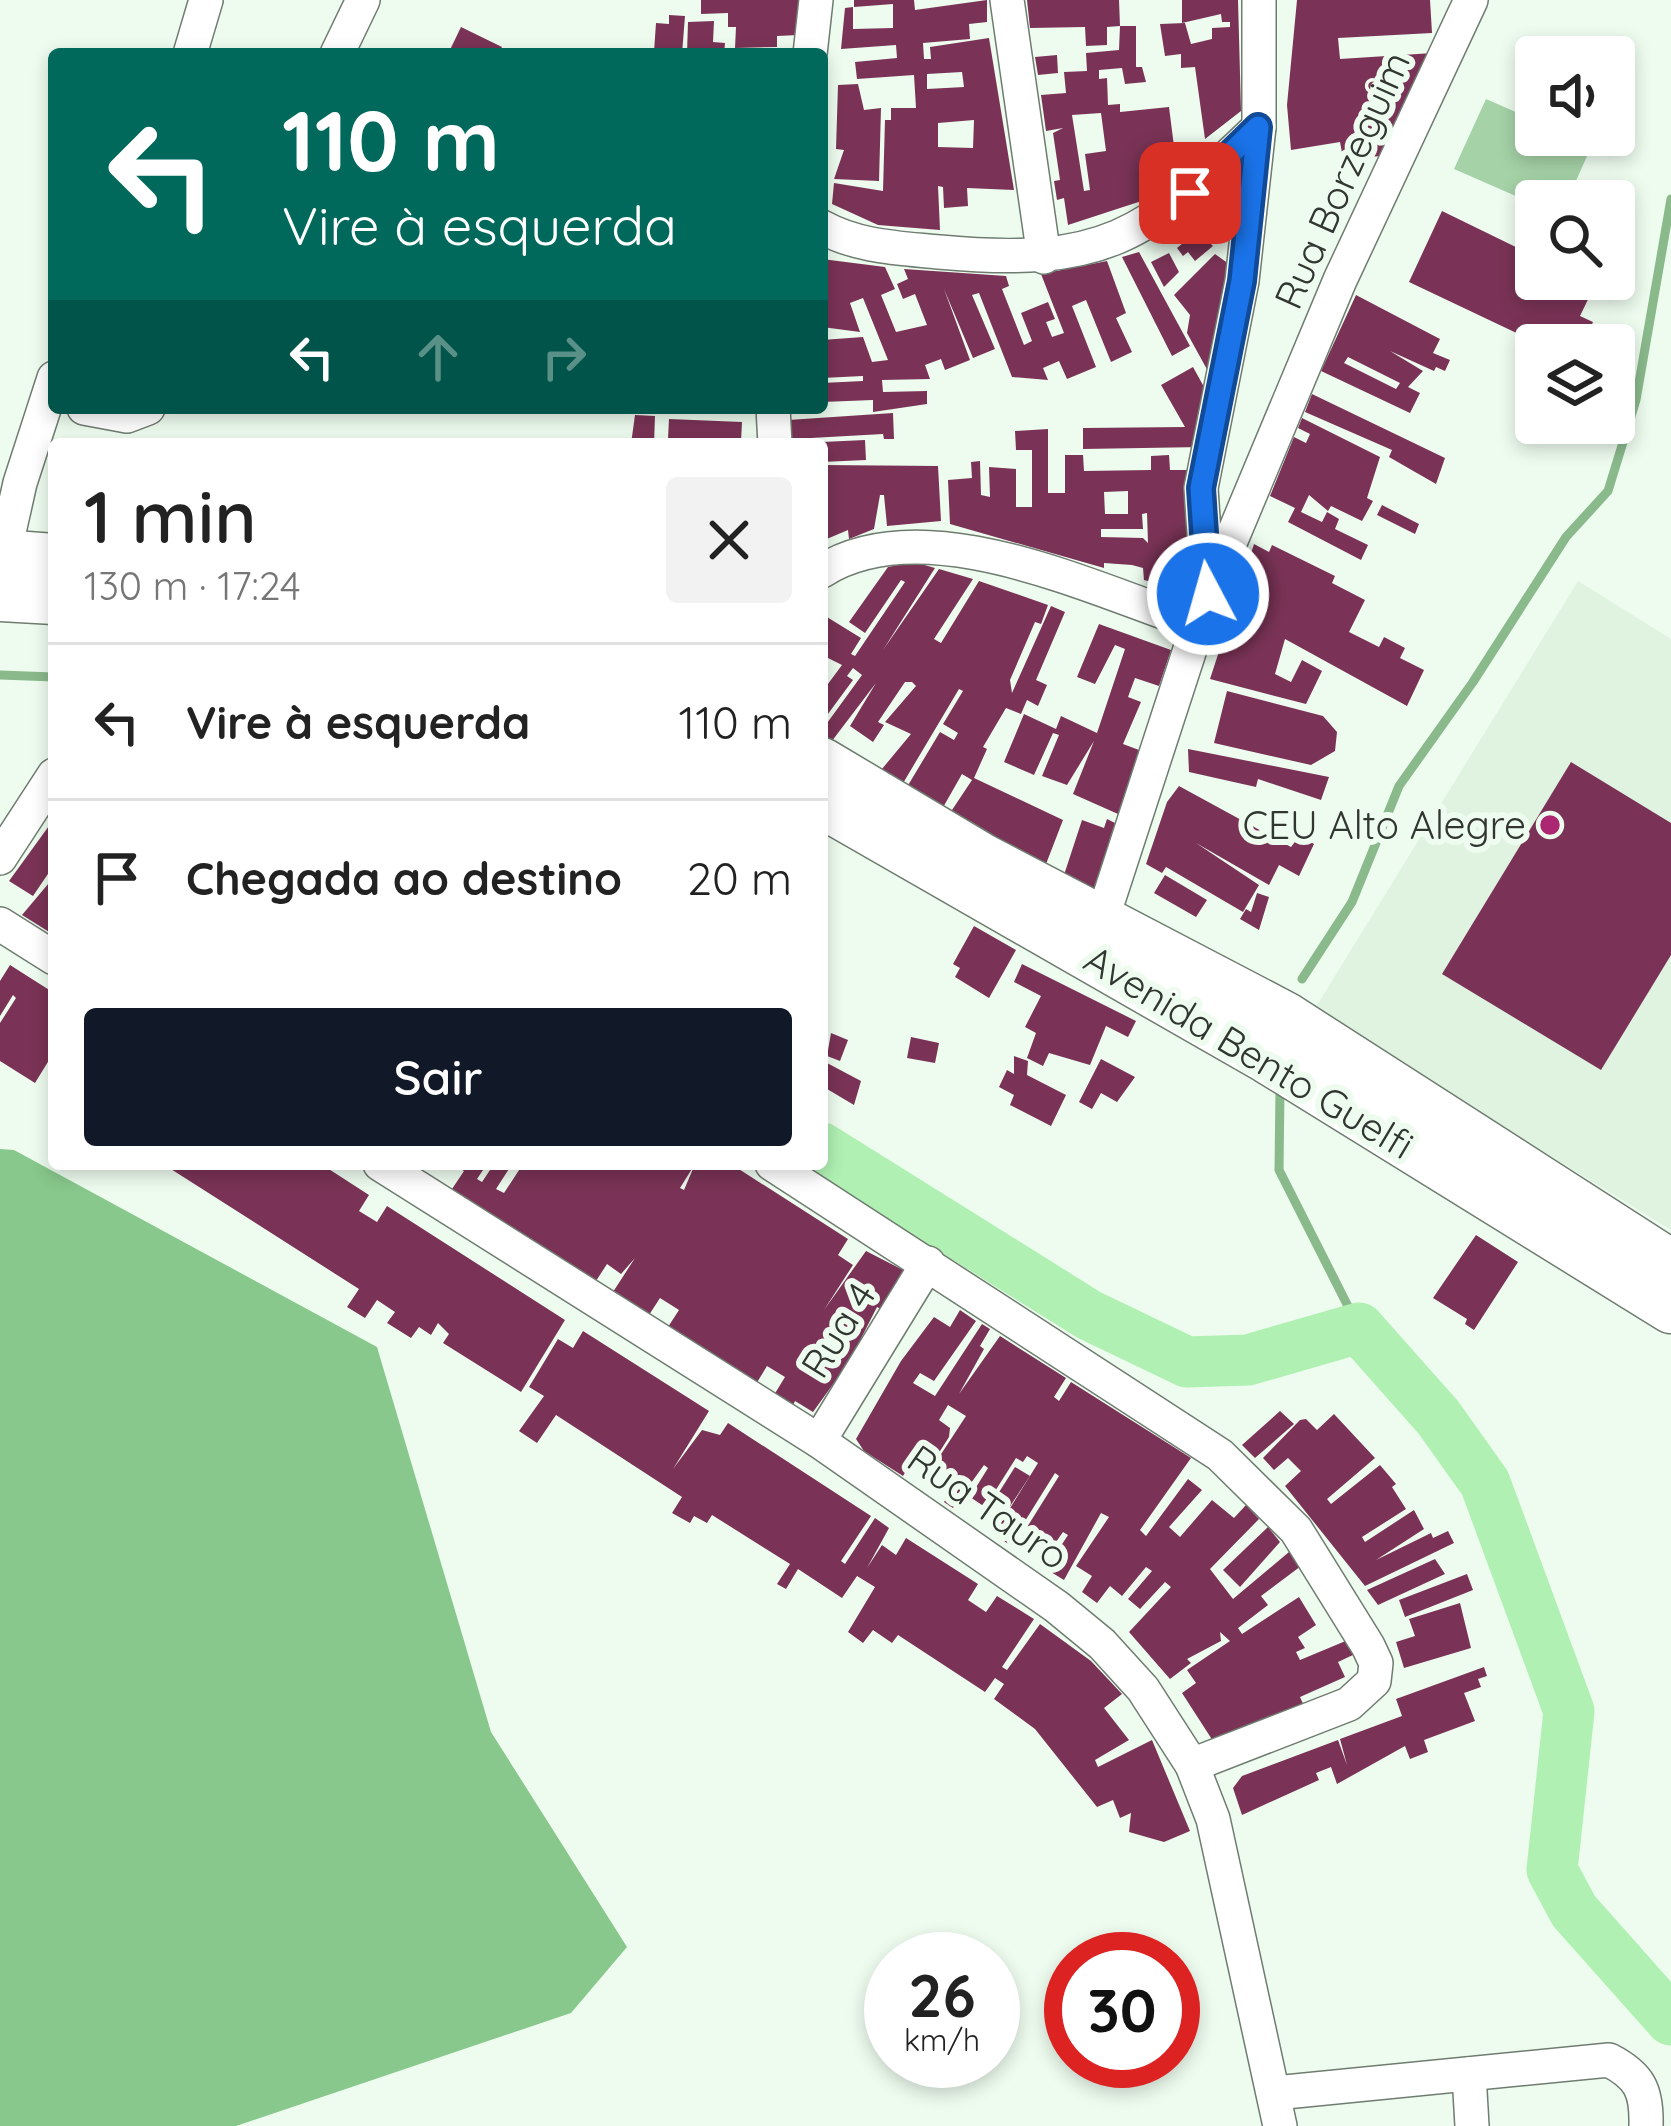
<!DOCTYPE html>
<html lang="pt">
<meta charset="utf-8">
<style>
body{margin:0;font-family:Quicksand,sans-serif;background:#f2f2f2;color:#222;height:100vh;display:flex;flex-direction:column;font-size:45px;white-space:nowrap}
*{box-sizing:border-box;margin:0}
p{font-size:39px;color:#767676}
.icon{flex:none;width:66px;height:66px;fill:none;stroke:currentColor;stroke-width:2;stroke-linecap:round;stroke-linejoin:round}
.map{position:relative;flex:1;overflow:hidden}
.side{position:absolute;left:48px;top:438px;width:780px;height:732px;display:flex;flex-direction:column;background:#fff;border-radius:12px;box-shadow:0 6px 18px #0003}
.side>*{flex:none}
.guide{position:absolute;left:48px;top:48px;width:780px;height:366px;border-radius:12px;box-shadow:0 6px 18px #0003;background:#00695c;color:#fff;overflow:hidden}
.fabs{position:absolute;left:1515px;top:36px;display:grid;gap:24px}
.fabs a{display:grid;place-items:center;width:120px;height:120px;border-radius:12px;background:#fff;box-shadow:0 6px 18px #0003;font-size:60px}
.speed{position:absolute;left:864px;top:1932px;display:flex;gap:24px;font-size:60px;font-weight:700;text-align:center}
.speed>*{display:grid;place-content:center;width:156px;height:156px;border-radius:50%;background:#fff;box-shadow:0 6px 18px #0003;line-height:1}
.speed small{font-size:30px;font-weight:400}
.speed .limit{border:18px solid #d22;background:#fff;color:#111}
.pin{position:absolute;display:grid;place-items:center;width:102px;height:102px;color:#fff;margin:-51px;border-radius:24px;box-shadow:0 6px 18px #0006}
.me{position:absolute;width:132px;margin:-66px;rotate:354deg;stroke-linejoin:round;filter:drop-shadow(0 0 9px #0008)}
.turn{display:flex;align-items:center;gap:42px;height:252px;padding:0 36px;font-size:54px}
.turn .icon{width:156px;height:156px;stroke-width:2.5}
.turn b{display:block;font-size:84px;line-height:102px}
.lanes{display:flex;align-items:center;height:114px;padding:0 36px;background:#0003;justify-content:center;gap:60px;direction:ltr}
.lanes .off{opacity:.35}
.round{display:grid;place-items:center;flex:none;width:126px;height:126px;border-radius:12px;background:#f2f2f2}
.summary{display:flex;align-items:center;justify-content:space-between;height:204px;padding:0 36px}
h1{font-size:72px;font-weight:600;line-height:90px}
.action{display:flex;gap:24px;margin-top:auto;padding:24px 36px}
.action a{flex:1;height:138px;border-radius:12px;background:#111827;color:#fff;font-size:48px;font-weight:600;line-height:138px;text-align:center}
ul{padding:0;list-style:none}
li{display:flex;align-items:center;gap:36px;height:156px;padding:0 36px;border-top:3px solid #e0e0e0}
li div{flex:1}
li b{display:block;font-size:45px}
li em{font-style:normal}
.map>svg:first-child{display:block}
.built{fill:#dff3e0}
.green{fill:#a5d2a7}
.forest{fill:#88c88c}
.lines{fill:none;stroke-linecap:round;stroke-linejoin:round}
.stream{stroke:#8ab98c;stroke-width:9}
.river{stroke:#b0f1b3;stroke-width:51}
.building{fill:#7a3356;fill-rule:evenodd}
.minor-casing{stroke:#6f7c70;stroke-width:36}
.secondary-casing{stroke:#6f7c70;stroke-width:51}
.minor{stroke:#fff;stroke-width:33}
.secondary{stroke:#fff;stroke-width:48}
.route-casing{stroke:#114b97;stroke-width:30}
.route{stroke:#1a73e8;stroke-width:21}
.poi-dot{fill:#ac2771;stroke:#eefcef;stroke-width:4.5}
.labels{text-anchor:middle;stroke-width:12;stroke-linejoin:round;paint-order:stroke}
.street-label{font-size:39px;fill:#313631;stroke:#eefcef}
.poi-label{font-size:39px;fill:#313631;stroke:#eefcef;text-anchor:end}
</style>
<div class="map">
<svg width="1671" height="2126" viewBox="0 0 1671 2126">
<rect width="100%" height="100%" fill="#eefcef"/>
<polygon class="built" points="1578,581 1671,639 1671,1230 1314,1010"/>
<polygon class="green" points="1486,99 1536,121 1536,135 1568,135 1592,145 1567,201 1536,201 1536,205 1454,169"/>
<polygon class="forest" points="0,1149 14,1150 377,1347 491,1732 627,1947 571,2013 236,2126 0,2126"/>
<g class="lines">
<g class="stream">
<polyline points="0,675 54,677"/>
<polyline points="1302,979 1352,902 1399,786 1473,682 1566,537 1608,491 1636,400 1671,199"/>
<polyline points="1280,1089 1279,1170 1359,1328"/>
</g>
<polyline class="river" points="822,1148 1089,1315 1187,1362 1248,1360 1359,1328 1438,1417 1485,1483 1569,1711 1552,1870 1574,1911 1671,2020"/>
</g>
<g class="building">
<polygon points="701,0 802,0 799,35 777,36 777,47 735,48 736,27 728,27 728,13 701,14"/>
<path d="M854,0H914L915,10L987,0V22L969,24L970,39L923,43L924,59H931L930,47L989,38L1014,190L967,188L968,206L944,208L943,187L938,186L940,230L878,225L832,204L834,183L883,191L885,120H891V108H916L914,75L857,79L855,62L897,58L896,45L841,49L845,8L853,7V29L893,28V4L854,7ZM962,72L964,87L927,89V74ZM974,120L973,148L938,147V123Z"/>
<polygon points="1027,0 1119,0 1120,26 1107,27 1107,45 1086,46 1085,27 1030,28"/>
<polygon points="1182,0 1238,0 1241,111 1205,139 1195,67 1181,68 1181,54 1165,56 1160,24 1185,23 1191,44 1212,39 1212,28 1230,27 1230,22 1222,22 1221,14 1182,23"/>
<polygon points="1297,0 1430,0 1432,33 1338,38 1340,59 1433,53 1384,156 1343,158 1340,142 1291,150 1287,105"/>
<polygon points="669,15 685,16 682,54 654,52 656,23 669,24"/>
<polygon points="714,21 713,42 725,43 724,54 687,54 688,22"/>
<path d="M1120,26H1136V67H1142L1146,82L1125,84L1122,68L1099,70V79L1107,78L1108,105L1120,104V112L1169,107L1178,178L1163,194L1068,225L1064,198L1057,200L1054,181L1060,180L1053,133L1063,128L1046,131L1041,95L1066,93L1064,72L1087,71L1086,53L1119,50ZM1101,113L1106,151L1085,154L1090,190L1084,191L1072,115Z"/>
<polygon points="461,27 502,47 498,54 448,54"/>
<polygon points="1057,55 1058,73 1038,75 1035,57"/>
<polygon points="858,84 864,110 881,108 879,181 834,179 844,150 836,149 838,85"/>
<polygon points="1247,184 1239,238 1209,216 1233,187"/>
<polygon points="1442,211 1536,257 1536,279 1583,279 1595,285 1580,316 1593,322 1583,345 1542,345 1409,282"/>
<polygon points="1205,225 1214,235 1207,240 1213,246 1195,261 1188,252 1183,256 1177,248"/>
<polygon points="1139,252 1190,346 1172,356 1122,257"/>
<polygon points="1169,253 1179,272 1164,287 1151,262"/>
<polygon points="1215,254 1229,264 1215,384 1187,333 1190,315 1174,295"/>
<polygon points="822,259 885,267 895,289 881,295 896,332 927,325 915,294 903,299 897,284 908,279 904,269 1006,276 1009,286 1002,289 1024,345 1032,341 1021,313 1048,302 1055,319 1046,322 1052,337 1064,333 1041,274 1107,261 1126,313 1116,318 1132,352 1111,362 1086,300 1072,306 1096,367 1067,379 1059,361 1043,368 1048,380 1012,377 979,293 972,295 995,349 973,358 944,289 970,360 945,370 941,359 925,365 930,379 882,380 883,392 927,391 927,404 873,412 873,400 822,402 822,383 863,381 863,376 822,378 822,340 863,337 872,362 888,360 863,298 850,303 860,332 822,327 822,308 828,308 828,300 822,300"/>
<path d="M1356,295L1440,339L1433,353L1450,360L1445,371L1436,367L1434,371L1390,351L1423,371L1408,387L1420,393L1410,413L1321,371ZM1348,357L1400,383L1396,389L1344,363Z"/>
<polygon points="1193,367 1209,396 1203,447 1083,449 1083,428 1185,427 1161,385"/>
<polygon points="1312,394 1445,458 1436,484 1389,457 1392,450 1305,412"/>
<polygon points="893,413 894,439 884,439 883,434 811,438 812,444 790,444 788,420"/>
<polygon points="635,415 655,416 654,444 631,444"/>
<polygon points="1302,418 1380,457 1367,498 1373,501 1362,521 1331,506 1328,511 1309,495 1301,512 1322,522 1327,512 1339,519 1335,529 1368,545 1361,560 1288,522 1295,508 1270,496 1294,437 1306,443 1310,434 1298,428"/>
<polygon points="669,419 742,422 741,442 668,439"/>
<path d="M1048,429V493H1065V455H1083L1084,471L1151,470V456L1169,455L1170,470H1194L1183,590L1144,580L1143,568L1132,565L1104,563V568L950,524L948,480L972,478L971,462L980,461L981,495L990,497L989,467L1016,469V507H1032V450H1016L1015,431ZM1128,491V514H1105L1104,492ZM1147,513L1148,543L1143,538L1101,537V529H1143L1142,514Z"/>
<polygon points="865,440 866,460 822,462 822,442"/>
<polygon points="822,465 938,466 941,521 887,526 884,495 880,495 874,529 849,539 848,530 822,541"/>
<polygon points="1382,505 1419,524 1415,534 1377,515"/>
<polygon points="1254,544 1269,552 1272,545 1335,576 1332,583 1365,600 1349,632 1379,647 1384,637 1405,648 1400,658 1424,670 1407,706 1285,639 1275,674 1291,682 1302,660 1322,671 1306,704 1210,679"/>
<polygon points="914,562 935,568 883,650 939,569 973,579 934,639 941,643 979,581 1048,605 1041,624 1035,622 1010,680 1012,693 1051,606 1065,612 1036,680 1047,685 1038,706 1027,700 1021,714 1006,708 983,747 987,749 974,778 1063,820 1041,877 944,822 972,780 962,774 937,818 901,797 940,732 954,740 958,733 943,724 963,691 959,689 896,795 872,781 911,734 885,722 916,686 912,682 905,682 878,722 884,725 873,742 850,726 876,683 822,754 822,730 862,675 853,668 847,676 853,680 822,722 822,692 842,665 822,655 828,642 822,639 822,614 861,638 851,654 855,656 905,582 901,580 865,633 849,622 888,567"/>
<polygon points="1099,624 1171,650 1159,686 1135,678 1128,697 1141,702 1123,744 1139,750 1118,814 1073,794 1094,741 1067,785 1042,776 1059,735 1053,733 1034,775 1004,762 1024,714 1056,729 1061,716 1097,733 1125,649 1115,645 1095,684 1077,677"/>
<polygon points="1227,691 1323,716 1337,732 1335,751 1311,765 1214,743"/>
<polygon points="1188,749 1329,777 1321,800 1258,779 1256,787 1189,772"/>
<polygon points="1571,762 1671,823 1671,955 1601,1070 1442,974"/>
<polygon points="1179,786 1291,847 1300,835 1314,844 1299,876 1279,865 1269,885 1196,843 1259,885 1243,912 1166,867 1162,873 1146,864 1167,802"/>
<polygon points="54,819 54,865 33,896 9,881"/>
<polygon points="1107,819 1115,823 1094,891 1063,878 1082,820 1104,828"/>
<polygon points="1165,875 1207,900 1196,917 1154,893"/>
<polygon points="54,877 54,935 22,915"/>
<polygon points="1257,893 1269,897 1259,930 1240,919 1246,909 1251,912"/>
<polygon points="974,926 1016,950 989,998 955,977 960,968 953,964"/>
<polygon points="1022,964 1136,1021 1128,1037 1106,1026 1090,1065 1049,1053 1043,1066 1027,1058 1036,1033 1025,1027 1041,996 1014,982"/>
<polygon points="10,965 54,993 54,1052 35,1083 0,1061 0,1023 16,998 13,995 0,1016 0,981"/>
<polygon points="831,1033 848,1040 840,1061 827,1056"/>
<polygon points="911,1037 939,1043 935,1063 907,1058"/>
<polygon points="1014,1056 1028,1061 1027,1075 1066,1095 1051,1126 1010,1105 1014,1095 999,1087 1007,1070 1014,1074"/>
<polygon points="1101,1059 1135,1077 1117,1102 1101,1093 1092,1109 1079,1102"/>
<polygon points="827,1063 861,1081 854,1105 822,1086"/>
<polygon points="163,1164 321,1164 369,1195 359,1211 377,1222 387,1206 565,1320 521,1392 443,1343 449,1334 438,1323 431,1335 419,1327 411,1338 387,1323 395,1312 377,1300 365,1318 347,1307 359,1289"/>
<polygon points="452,1164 487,1164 477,1179 482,1182 494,1164 512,1164 496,1189 504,1193 523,1164 695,1164 680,1188 684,1190 695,1164 731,1164 848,1239 838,1255 853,1265 824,1310 866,1251 903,1270 901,1283 884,1311 877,1307 849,1362 813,1412 795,1401 792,1407 774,1395 785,1377 767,1366 756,1384 668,1327 679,1310 660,1298 649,1315 613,1292 635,1258 621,1274 607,1264 596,1281 452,1189 464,1171"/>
<polygon points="1476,1235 1518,1262 1474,1330 1465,1324 1467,1319 1433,1298"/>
<polygon points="960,1310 976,1321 934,1381 920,1373 913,1383 935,1396 982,1324 990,1329 980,1346 984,1349 959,1394 1000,1336 1066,1378 1054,1397 1059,1401 1071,1382 1191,1458 1140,1530 1146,1536 1188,1479 1202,1490 1169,1527 1180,1537 1212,1500 1234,1518 1246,1505 1259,1519 1210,1569 1233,1599 1289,1552 1301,1566 1261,1596 1268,1605 1238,1628 1242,1634 1299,1597 1316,1625 1298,1637 1305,1648 1296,1652 1300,1660 1348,1640 1355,1654 1338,1662 1345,1677 1300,1697 1305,1708 1213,1741 1182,1693 1196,1683 1187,1670 1230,1641 1220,1632 1221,1641 1187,1659 1191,1663 1170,1679 1129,1632 1171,1587 1165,1582 1140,1609 1128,1599 1152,1571 1146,1567 1122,1596 1110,1586 1097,1603 1082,1592 1092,1576 1076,1566 1109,1517 1101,1513 1064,1580 1046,1569 1068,1535 1063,1532 1049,1552 1024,1532 1059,1476 1055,1473 1010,1545 994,1534 1038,1463 1027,1456 1023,1462 1016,1458 985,1507 970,1497 988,1468 984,1465 953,1508 944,1502 955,1487 930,1471 966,1416 948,1405 939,1420 950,1428 949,1437 928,1470 913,1460 903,1476 864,1451 856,1439 901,1361 934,1317 950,1327"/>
<polygon points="583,1331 709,1411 673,1469 702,1430 720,1435 728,1423 871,1516 841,1561 845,1564 875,1518 889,1528 867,1568 882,1545 896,1555 906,1538 978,1584 968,1600 986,1612 997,1596 1034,1619 1002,1667 1007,1670 1040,1624 1091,1661 1122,1694 1104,1708 1129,1740 1095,1760 1098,1767 1152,1740 1190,1831 1164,1842 1129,1832 1131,1813 1120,1818 1113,1800 1097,1807 1035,1729 994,1699 1004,1684 995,1678 985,1692 898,1635 892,1643 873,1630 863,1643 848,1632 875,1587 857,1576 842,1598 798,1569 786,1589 777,1584 790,1564 712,1515 707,1523 694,1516 690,1523 672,1513 682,1497 556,1415 537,1443 519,1431 544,1396 529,1387 558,1339 573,1348"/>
<polygon points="1280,1411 1294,1424 1255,1458 1242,1445"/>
<polygon points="1334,1414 1375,1458 1327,1499 1331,1504 1380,1465 1396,1484 1392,1487 1406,1509 1362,1537 1365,1542 1414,1510 1424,1529 1376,1560 1431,1533 1433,1538 1448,1531 1454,1543 1365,1586 1285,1486 1301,1471 1288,1458 1274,1470 1263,1458 1300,1420 1306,1419 1317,1430"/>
<polygon points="1015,1467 1030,1476 1003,1517 989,1508"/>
<polygon points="1268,1527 1280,1542 1240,1587 1223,1570"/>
<polygon points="1435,1559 1445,1574 1378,1605 1367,1590"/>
<polygon points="1467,1574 1473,1590 1405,1617 1399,1600"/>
<polygon points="1460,1603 1471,1648 1404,1668 1396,1642 1415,1636 1409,1619"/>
<polygon points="1484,1667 1487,1676 1478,1679 1481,1687 1464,1693 1475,1721 1424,1740 1428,1752 1410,1759 1405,1746 1337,1784 1331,1767 1316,1773 1319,1780 1242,1815 1233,1788 1242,1776 1338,1740 1347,1765 1340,1739 1402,1716 1396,1699"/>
</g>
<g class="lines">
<g class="minor-casing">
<g id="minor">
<polyline points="1007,0 1044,257"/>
<polyline points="190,54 206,0"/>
<polyline points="337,54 363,0"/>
<polyline points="810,54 816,0"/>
<path d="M822,227C858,247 899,248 939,252C1103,267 1145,238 1259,127"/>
<polyline points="84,408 127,416 148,408"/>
<polyline points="773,408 775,444"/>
<path d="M822,571C925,506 1094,590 1200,625"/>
<polyline points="0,572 20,483 54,378"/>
<polyline points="1209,593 1340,280 1471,0"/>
<polyline points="0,858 54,775"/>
<polyline points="0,924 54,958"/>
<polyline points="1095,941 1208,594 1201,488 1242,281 1259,127 1259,0"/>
<polyline points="380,1164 819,1441 1057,1607 1102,1644 1143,1689 1192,1765 1213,1819 1280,2126"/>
<polyline points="772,1164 1220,1455 1296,1530 1368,1646 1376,1663 1374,1681 1349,1704 1192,1765"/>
<polyline points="819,1441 928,1263"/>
<polyline points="1469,2074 1472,2126"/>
<path d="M1275,2093L1609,2060C1640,2076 1647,2091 1646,2126"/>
</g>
</g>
<g class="secondary-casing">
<g id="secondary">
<polyline points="0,554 54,558"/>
<polyline points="0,597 54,600"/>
<polyline points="822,762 983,858 1285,1016 1671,1264"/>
<polyline points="822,804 1267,1059 1671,1309"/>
</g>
</g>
<use href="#minor" class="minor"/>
<use href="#secondary" class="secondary"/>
</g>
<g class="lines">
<g class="route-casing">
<polyline id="route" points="1190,193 1258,127 1242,281 1201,488 1208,594"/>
</g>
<use href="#route" class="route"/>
</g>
<circle class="poi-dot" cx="1550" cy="825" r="12"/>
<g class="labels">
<g class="street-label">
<text transform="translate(1342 180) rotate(-66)" y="14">Rua Borzeguim</text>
<text transform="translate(1249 1052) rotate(31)" y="14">Avenida Bento Guelfi</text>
<text transform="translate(838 1330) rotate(-58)" y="14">Rua 4</text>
<text transform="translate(988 1507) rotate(35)" y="14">Rua Tauro</text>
</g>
<g class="poi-label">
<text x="1526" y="839">CEU Alto Alegre</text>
</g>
</g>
</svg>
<div class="fabs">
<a><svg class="icon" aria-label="sound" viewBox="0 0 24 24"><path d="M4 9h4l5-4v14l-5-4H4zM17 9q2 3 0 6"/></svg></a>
<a><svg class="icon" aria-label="search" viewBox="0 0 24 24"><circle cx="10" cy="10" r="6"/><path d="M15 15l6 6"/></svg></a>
<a><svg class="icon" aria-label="layers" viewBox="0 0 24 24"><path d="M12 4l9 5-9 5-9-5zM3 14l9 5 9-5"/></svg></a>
</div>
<div class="speed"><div>26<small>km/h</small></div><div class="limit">30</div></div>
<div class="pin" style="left:1190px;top:193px;background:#d93025"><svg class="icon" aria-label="arrive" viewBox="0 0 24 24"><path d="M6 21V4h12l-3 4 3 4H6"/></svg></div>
<svg class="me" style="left:1208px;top:594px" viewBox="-20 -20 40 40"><circle r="17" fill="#1a73e8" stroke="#fff" stroke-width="3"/><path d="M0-11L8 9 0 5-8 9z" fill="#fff"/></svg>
<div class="guide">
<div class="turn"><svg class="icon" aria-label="left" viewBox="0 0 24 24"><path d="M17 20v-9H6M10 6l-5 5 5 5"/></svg><div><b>110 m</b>Vire à esquerda</div></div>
<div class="lanes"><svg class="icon" aria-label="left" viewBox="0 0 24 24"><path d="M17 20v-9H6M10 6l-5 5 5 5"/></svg><svg class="icon off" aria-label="ahead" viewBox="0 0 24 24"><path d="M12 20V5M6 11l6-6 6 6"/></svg><svg class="icon off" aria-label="right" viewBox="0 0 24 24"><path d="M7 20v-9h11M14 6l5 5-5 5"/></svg></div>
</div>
<section class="side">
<div class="summary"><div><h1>1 min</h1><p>130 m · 17:24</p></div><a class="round"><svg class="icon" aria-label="close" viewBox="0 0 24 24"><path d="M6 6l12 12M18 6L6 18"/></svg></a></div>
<ul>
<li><svg class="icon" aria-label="left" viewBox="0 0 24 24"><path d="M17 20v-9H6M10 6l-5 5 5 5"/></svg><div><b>Vire à esquerda</b></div><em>110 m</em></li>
<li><svg class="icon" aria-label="arrive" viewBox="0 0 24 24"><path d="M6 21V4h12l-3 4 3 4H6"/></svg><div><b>Chegada ao destino</b></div><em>20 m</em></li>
</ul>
<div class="action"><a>Sair</a></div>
</section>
</div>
